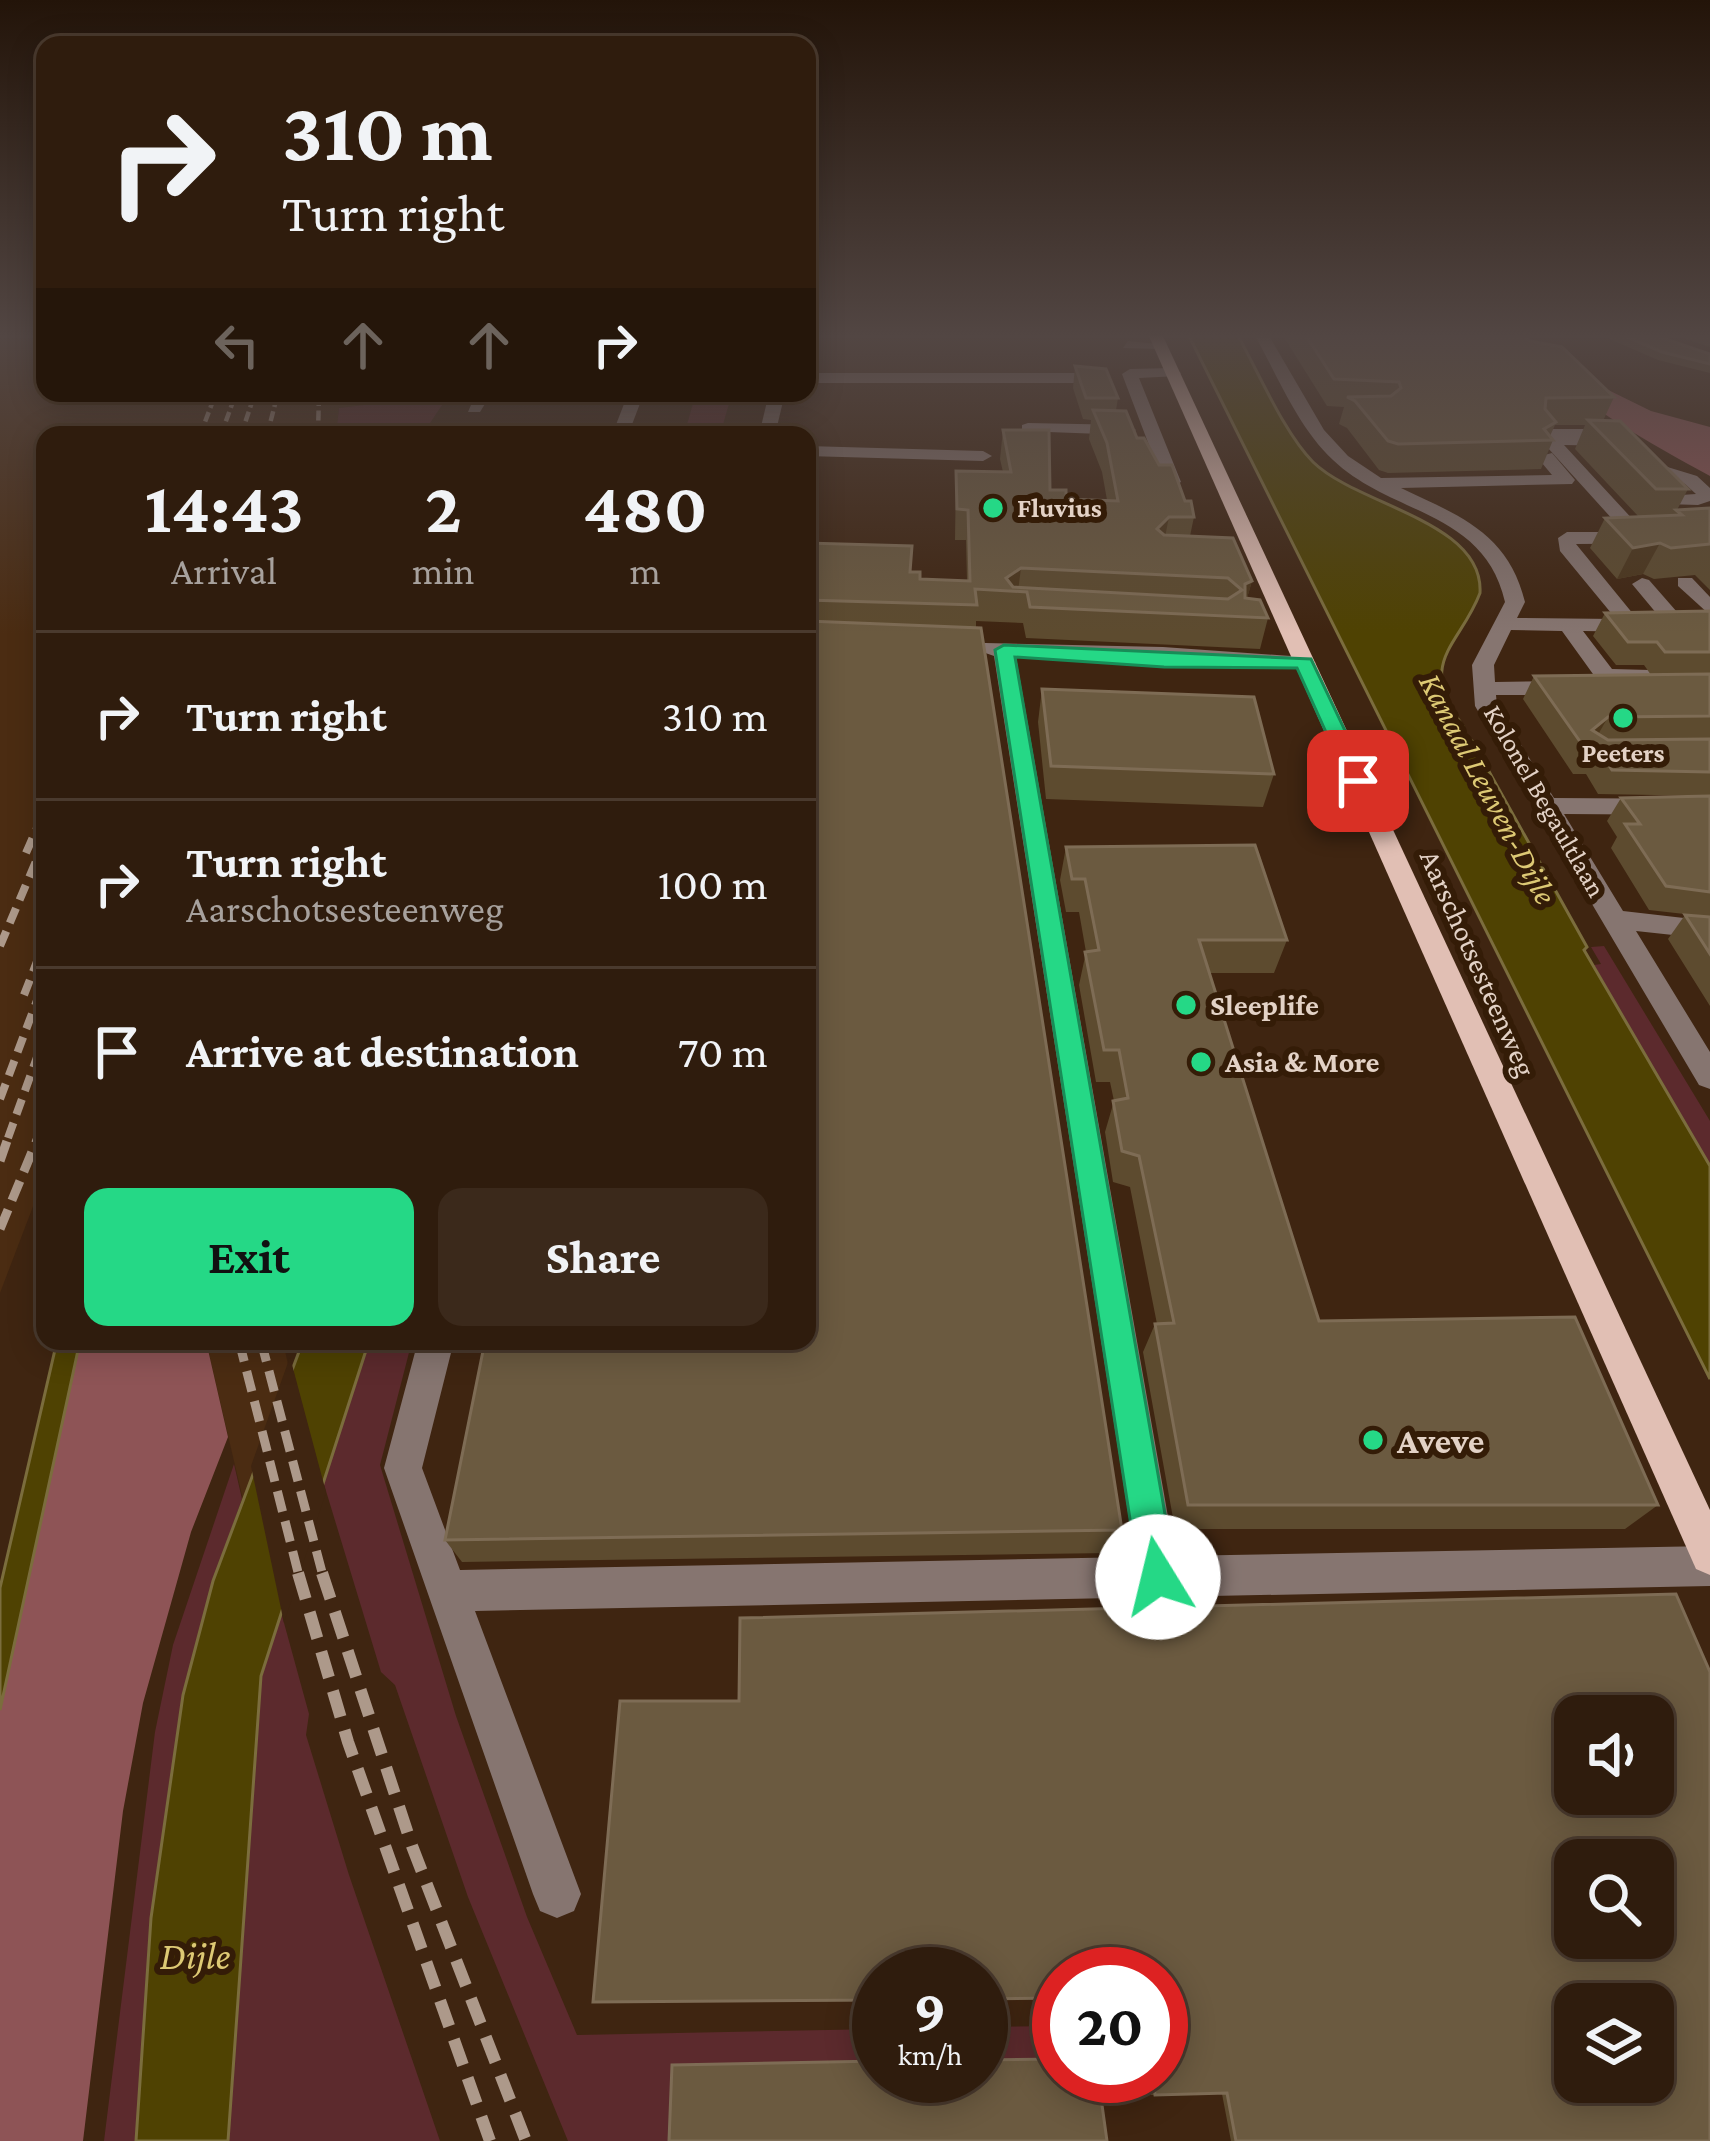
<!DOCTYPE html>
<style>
body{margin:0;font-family:"Crimson Pro",serif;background:#3b291b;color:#f1f3f6;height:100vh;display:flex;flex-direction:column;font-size:45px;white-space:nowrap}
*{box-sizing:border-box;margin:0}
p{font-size:39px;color:#a7a19d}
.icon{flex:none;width:66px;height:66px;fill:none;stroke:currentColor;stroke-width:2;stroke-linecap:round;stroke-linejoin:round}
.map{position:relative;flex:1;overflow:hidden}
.sheet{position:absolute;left:36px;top:426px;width:780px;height:924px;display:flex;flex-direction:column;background:#2f1c0d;border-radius:24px;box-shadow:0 6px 30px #0003,0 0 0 3px #4a3a2e}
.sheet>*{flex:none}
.banner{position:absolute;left:36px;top:36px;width:780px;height:366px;border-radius:24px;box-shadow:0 6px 30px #0003,0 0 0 3px #4a3a2e;background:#2f1c0d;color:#f1f3f6;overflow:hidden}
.fabs{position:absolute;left:1554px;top:1695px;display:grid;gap:24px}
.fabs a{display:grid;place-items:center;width:120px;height:120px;border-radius:24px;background:#2f1c0d;box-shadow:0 6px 30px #0003,0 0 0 3px #4a3a2e;font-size:60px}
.speed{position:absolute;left:852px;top:1947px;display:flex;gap:24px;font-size:60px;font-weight:700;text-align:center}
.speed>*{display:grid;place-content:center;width:156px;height:156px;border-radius:50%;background:#2f1c0d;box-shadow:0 6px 30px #0003,0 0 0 3px #4a3a2e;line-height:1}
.speed small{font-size:30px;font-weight:400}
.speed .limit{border:18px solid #d22;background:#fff;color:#111}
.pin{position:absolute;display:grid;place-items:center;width:102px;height:102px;color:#fff;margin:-51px;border-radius:24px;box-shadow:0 6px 18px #0006}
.me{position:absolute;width:132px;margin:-66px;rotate:351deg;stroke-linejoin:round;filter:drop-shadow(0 0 9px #0008)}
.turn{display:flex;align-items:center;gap:42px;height:252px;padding:0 48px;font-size:54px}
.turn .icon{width:156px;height:156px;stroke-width:2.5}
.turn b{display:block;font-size:84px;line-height:102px}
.lanes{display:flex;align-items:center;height:114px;padding:0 48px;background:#0003;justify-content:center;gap:60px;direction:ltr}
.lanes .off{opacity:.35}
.eta{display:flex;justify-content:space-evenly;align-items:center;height:204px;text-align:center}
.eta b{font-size:72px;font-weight:700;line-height:84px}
.primary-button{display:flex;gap:24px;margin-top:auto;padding:24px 48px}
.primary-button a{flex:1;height:138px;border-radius:24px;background:#25d886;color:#111;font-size:48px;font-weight:700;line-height:138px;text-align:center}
.primary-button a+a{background:#3b291b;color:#f1f3f6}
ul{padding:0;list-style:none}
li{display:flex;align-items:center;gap:36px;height:168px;padding:0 48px;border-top:3px solid #4a3a2e}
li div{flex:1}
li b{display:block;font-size:45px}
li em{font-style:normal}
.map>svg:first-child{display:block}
.built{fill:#4b2c12}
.green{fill:#5c2a2d}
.forest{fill:#8e5456}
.water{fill:#4f4202;stroke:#7b6d3d;stroke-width:3}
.pier{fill:#3f2511}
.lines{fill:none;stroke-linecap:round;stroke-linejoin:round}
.minor{fill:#867570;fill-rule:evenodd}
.major{fill:#e1bfb4;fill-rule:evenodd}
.rail-far3{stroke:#ad998a;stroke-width:4.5;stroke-dasharray:10 4.5;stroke-linecap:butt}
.rail-far2{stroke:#ad998a;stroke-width:8;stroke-dasharray:16 9;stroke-linecap:butt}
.rail-far1{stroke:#ad998a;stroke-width:9;stroke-dasharray:21 10;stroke-linecap:butt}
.rail{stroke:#ad998a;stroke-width:12;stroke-dasharray:27 14;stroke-linecap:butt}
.wall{fill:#5d4b2f}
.shaded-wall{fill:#4b361c}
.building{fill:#6b5a40;stroke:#7e6c55;stroke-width:3;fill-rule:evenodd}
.route{fill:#25d886;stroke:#188c57;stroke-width:3}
.poi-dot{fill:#25d886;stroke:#341c07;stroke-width:4.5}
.labels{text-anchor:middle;stroke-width:12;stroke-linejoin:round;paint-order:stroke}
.far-poi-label{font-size:27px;font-weight:bold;fill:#e3d2c6;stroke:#341c07;text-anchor:start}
.far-street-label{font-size:27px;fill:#e3d2c6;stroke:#341c07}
.street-label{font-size:30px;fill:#e3d2c6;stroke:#341c07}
.poi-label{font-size:30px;font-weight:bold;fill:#e3d2c6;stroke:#341c07;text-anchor:start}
.water-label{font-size:33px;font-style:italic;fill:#ddc974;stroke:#341c07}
.near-poi-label{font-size:36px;font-weight:bold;fill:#e3d2c6;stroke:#341c07;text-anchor:start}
.near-water-label{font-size:39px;font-style:italic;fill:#ddc974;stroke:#341c07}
</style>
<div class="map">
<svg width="1710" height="2141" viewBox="0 0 1710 2141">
<rect width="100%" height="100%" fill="#3f2511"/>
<g class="built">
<polygon points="0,334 45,334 45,393 376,393 364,405 339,408 336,435 45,435 45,1175 0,1293"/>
<polygon points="206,1341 283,1341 290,1374 244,1504"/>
</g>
<g class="green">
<polygon points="376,393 450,393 422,435 336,435 339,408 364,405"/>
<polygon points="696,393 732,393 720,435 684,435"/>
<polygon points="1604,946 1710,1121 1710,1166 1594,965 1601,964 1591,947"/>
<polygon points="369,1341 412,1341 380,1465 456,1716 527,1917 577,2035 879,2029 879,2062 677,2141 568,2141 468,1897 395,1685 381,1672 323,1481"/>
<polygon points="234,1464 242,1499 213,1581 183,1695 151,1918 136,2141 104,2141 155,1732 173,1645"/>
<polygon points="281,1612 309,1714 306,1735 349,1875 440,2141 228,2141 261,1676"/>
<polygon points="1059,2026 1059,2059 981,2060 981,2027"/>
</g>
<g class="forest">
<path d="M1535,354L1651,411L1710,427V476C1650,443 1580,406 1535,354Z"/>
<polygon points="80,1341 206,1341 228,1437 191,1532 143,1703 123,1811 83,2141 0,2141 0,1710"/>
</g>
<g class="water">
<path d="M1188,334H1237C1258,371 1284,433 1313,462C1358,506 1484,521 1480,593C1460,646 1415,661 1463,726L1460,729L1472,741L1587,947L1584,950L1710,1166V1379Z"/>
<polygon points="57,1341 80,1341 0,1710 0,1588"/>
<polygon points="303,1341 369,1341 261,1676 228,2141 136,2141 151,1918 183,1695 213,1581"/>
</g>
<polygon class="pier" points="290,1357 326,1492 284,1623 251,1466"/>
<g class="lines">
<g class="minor">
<path d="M1254,334H1268L1324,430L1348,456L1381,478L1552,475L1537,457L1552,453L1575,480L1572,484L1401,488C1460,516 1508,533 1525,602L1517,618L1616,619L1560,551L1558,538L1567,532H1624L1538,437V429H1610L1609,437L1621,438V446L1564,445L1637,524L1658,526L1659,532L1710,531V543L1576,544L1638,620H1662L1632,584L1642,578L1649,580L1684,620L1710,621V633L1583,631L1612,669L1650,670V680L1598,681L1562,631L1511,630L1494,665L1495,682L1568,681L1579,688L1568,695H1496L1497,706L1554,798L1710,799V815L1564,814L1623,911L1710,921V939L1636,931L1710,1052V1089L1699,1085L1475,706L1472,665L1505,602C1484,510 1392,516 1333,460C1297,426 1278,376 1254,334Z"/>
<polygon points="1128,341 1167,345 1160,349 1123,348"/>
<polygon points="1173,368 1181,373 1178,376 1139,378 1181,482 1172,487 1163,482 1122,374 1130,369"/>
<polygon points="807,373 1089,373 1097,378 1089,383 807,383"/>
<polygon points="476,393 627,395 644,393 628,435 612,435 624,404 497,395 488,399 480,412 468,412"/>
<polygon points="769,393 785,393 775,435 759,435"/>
<polygon points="1028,423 1128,425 1136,430 1128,435 1022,431 1022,425"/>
<polygon points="489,429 562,430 570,435 481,434"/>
<polygon points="807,446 983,451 992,456 983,461 807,456"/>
<polygon points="1628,455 1697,476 1710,488 1710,501 1698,505 1666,504 1666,496 1696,494 1685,484 1628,463"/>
<polygon points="1678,578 1692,578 1710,597 1710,615 1678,586"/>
<polygon points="985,643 1163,647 1305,657 1316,663 1305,669 1164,667 1146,662 1016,657 1175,1556 1710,1546 1710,1586 475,1611 581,1894 574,1911 557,1918 540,1911 533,1894 384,1468 418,1341 454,1341 422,1468 460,1570 1135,1557 994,656 974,649"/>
</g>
<polygon class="major" points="1148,334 1162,334 1710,1510 1710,1575 1696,1569"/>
<g class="rail-far3">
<polyline points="200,435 216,393"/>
<polyline points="221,435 236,393"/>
<polyline points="241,435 255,393"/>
<polyline points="267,435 278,393"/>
<polyline points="318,435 319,393"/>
</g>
<g class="rail-far2">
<polyline points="26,853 45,810"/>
<polyline points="0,946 45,840"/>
<polyline points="24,995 45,941"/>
<polyline points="0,1099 45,979"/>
<polyline points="8,1138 45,1035"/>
<polyline points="38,1138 45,1121"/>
</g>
<g class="rail-far1">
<polyline points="0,1161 9,1135"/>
<polyline points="0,1229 39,1135"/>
<polyline points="239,1341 299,1576"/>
<polyline points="261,1341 323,1576"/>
</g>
<g class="rail">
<polyline points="298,1573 348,1742 490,2141"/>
<polyline points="322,1573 412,1846 526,2141"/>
</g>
</g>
<g class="wall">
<polygon points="1282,334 1523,334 1614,397 1603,421 1688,489 1677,510 1710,508 1710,590 1695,575 1654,579 1643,574 1617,579 1590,548 1605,518 1638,516 1575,449 1585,425 1555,425 1550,436 1553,440 1541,469 1388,473 1379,470 1347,428 1339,424 1344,407 1327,406"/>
<polygon points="1598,334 1651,334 1710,354 1710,373 1658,360"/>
<polygon points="1670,334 1710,334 1710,347"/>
<polygon points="1075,366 1118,398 1116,410 1159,465 1194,517 1190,536 1252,581 1247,598 1268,618 1260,649 1026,638 1023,623 976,621 976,628 1122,1530 1111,1553 462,1562 445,1540 807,1341 807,543 911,572 920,579 967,581 966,540 955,540 956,471 1003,472 1000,459 1003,430 1050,490 1066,499 1107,500 1102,472 1089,439 1091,420 1083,419 1073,388"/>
<polygon points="1710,611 1710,796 1598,794 1586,774 1573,774 1523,699 1534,676 1651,675 1644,665 1616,665 1593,636 1605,613"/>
<polygon points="1042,689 1274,774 1263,807 1046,799 1038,722"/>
<polygon points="1710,796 1710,1006 1668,939 1685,915 1702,916 1649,910 1611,848 1617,837 1607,821 1621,798"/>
<polygon points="1066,847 1287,940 1274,973 1209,973 1319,1321 1658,1505 1625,1529 1175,1529 1143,1352 1155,1324 1157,1324 1130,1187 1113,1182 1105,1132 1114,1101 1110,1082 1096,1082 1079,985 1086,952 1079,912 1066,912 1060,880"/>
<polygon points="620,1701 1710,2141 1231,2141 1222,2094 1151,2095 1148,2076 1161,2076 1161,1974 1059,1974 1059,1999 981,2000 981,1974 879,1974 879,2001 593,2002"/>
</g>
<g class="shaded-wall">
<polygon points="1169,517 1163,547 1157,529"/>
<polygon points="1660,543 1643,574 1617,579 1633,548"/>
<polygon points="1021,568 1018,591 1004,591 1006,578"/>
<polygon points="1252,581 1243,612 1245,584"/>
<polygon points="1608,717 1595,740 1592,730"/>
</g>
<g class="building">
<polygon points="1305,334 1523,334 1530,341 1562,347 1614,397 1546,398 1545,409 1556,422 1544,429 1553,440 1398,444 1388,441 1355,401 1347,397 1391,396 1401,388 1399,382 1334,379"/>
<polygon points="1620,334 1651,334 1710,354 1710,364 1662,352"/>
<polygon points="1075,366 1106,369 1118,398 1086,398"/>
<path d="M1093,410L1126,411L1137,438H1144L1159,465H1172L1185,501H1191L1194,517H1169L1157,529L1164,535L1233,538L1252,581L1245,584V598L1260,600L1268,618L1030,607L1027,592L975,589L977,605L807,600V543L912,546L910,572H920V579L970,581L968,510L957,509L956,471L1011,472L1003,430H1049L1050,490H1066V499L1118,501L1107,443ZM1021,568L1228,578L1242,590L1228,599L1013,587L1006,578Z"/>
<polygon points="1588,420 1620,421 1688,489 1656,489"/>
<polygon points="522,432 568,432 567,435 521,435"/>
<polygon points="1710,508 1710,544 1671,548 1660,543 1633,548 1605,518 1682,515 1676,510"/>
<polygon points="1710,611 1710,652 1665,652 1657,642 1628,642 1605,613"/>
<polygon points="807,621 981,628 1122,1530 445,1540 485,1341 807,1341"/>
<polygon points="1710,674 1710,716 1608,717 1592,730 1608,740 1710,739 1710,772 1612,770 1599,750 1586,750 1534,676"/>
<polygon points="1042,689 1254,697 1274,774 1051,766"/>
<polygon points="1710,796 1710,892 1666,886 1625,824 1640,824 1621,798"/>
<polygon points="1255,845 1287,940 1199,940 1319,1321 1575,1317 1658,1505 1188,1505 1155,1324 1174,1323 1139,1156 1122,1151 1113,1101 1128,1098 1119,1050 1104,1050 1085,952 1099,950 1085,879 1072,879 1066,847"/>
<polygon points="1685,915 1710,917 1710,954"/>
<path d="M1676,1594L1710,1672V2141H1236L1227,2093L1155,2095L1153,2076H1161V1974H1059V1998L981,1999V1974H879V2000L593,2002L620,1701H739L740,1618ZM1575,1716H1653V1794H1575ZM1575,1860H1653V1938H1575ZM1575,2004H1653V2082H1575Z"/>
<polygon points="1059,2059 1059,2076 1098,2076 1107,2141 669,2141 672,2065 879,2061 879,2076 981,2076 981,2060"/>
</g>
<linearGradient id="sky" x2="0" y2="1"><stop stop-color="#231409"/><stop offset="0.53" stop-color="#524643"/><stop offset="1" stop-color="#524643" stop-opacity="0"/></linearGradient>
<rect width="1710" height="634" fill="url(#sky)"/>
<polygon class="route" points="1004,645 1311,659 1369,781 1358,788 1348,781 1297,668 1164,667 1015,657 1176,1577 1171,1590 1158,1596 1145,1590 1139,1577 995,650"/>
<g class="poi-dot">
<circle cx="993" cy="508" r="12"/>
<circle cx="1623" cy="718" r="12"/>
<circle cx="1186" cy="1005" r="12"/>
<circle cx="1201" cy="1062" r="12"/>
<circle cx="1373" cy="1440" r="12"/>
</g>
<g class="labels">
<g class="far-poi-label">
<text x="1017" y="517">Fluvius</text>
<text x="1623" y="762" text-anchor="middle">Peeters</text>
</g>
<g class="far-street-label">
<text transform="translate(1545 801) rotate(60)" y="9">Kolonel Begaultlaan</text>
</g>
<g class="street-label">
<text transform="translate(1478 963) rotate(66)" y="10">Aarschotsesteenweg</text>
</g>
<g class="poi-label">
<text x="1210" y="1015">Sleeplife</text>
<text x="1225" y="1072">Asia &amp; More</text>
</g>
<g class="water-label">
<text transform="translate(1489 788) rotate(62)" y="12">Kanaal Leuven-Dijle</text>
</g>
<g class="near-poi-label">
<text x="1397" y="1453">Aveve</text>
</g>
<g class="near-water-label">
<text x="195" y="1969">Dijle</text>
</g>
</g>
</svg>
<div class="fabs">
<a><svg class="icon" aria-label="sound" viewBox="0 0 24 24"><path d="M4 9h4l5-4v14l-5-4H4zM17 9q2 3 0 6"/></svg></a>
<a><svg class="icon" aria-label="search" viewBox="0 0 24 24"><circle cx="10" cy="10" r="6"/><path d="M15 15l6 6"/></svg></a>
<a><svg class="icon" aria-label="layers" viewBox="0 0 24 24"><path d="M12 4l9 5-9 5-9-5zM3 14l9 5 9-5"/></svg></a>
</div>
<div class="speed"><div>9<small>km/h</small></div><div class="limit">20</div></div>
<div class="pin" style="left:1358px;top:781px;background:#d93025"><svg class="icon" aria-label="arrive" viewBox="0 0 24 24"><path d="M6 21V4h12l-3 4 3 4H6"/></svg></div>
<svg class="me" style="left:1158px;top:1577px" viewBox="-20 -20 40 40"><circle r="19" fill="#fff"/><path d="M0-13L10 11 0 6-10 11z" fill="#25d886"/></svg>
<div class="banner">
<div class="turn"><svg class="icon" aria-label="right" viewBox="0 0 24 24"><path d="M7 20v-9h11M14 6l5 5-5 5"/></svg><div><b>310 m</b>Turn right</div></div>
<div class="lanes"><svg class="icon off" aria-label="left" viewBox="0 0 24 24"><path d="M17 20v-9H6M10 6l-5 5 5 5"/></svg><svg class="icon off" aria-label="ahead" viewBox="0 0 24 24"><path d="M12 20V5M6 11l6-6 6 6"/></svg><svg class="icon off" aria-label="ahead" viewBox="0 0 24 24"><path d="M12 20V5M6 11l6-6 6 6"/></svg><svg class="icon" aria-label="right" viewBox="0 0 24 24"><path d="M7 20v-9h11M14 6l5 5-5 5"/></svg></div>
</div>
<section class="sheet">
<div class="eta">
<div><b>14:43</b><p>Arrival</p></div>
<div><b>2</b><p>min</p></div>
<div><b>480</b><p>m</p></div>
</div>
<ul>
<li><svg class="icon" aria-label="right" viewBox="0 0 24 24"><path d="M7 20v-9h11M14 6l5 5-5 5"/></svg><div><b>Turn right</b></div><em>310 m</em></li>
<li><svg class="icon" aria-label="right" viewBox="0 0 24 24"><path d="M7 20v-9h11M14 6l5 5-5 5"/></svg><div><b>Turn right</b><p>Aarschotsesteenweg</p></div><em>100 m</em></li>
<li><svg class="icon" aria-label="arrive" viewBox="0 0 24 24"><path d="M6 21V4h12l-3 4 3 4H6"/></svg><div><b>Arrive at destination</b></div><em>70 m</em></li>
</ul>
<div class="primary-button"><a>Exit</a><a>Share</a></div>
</section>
</div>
